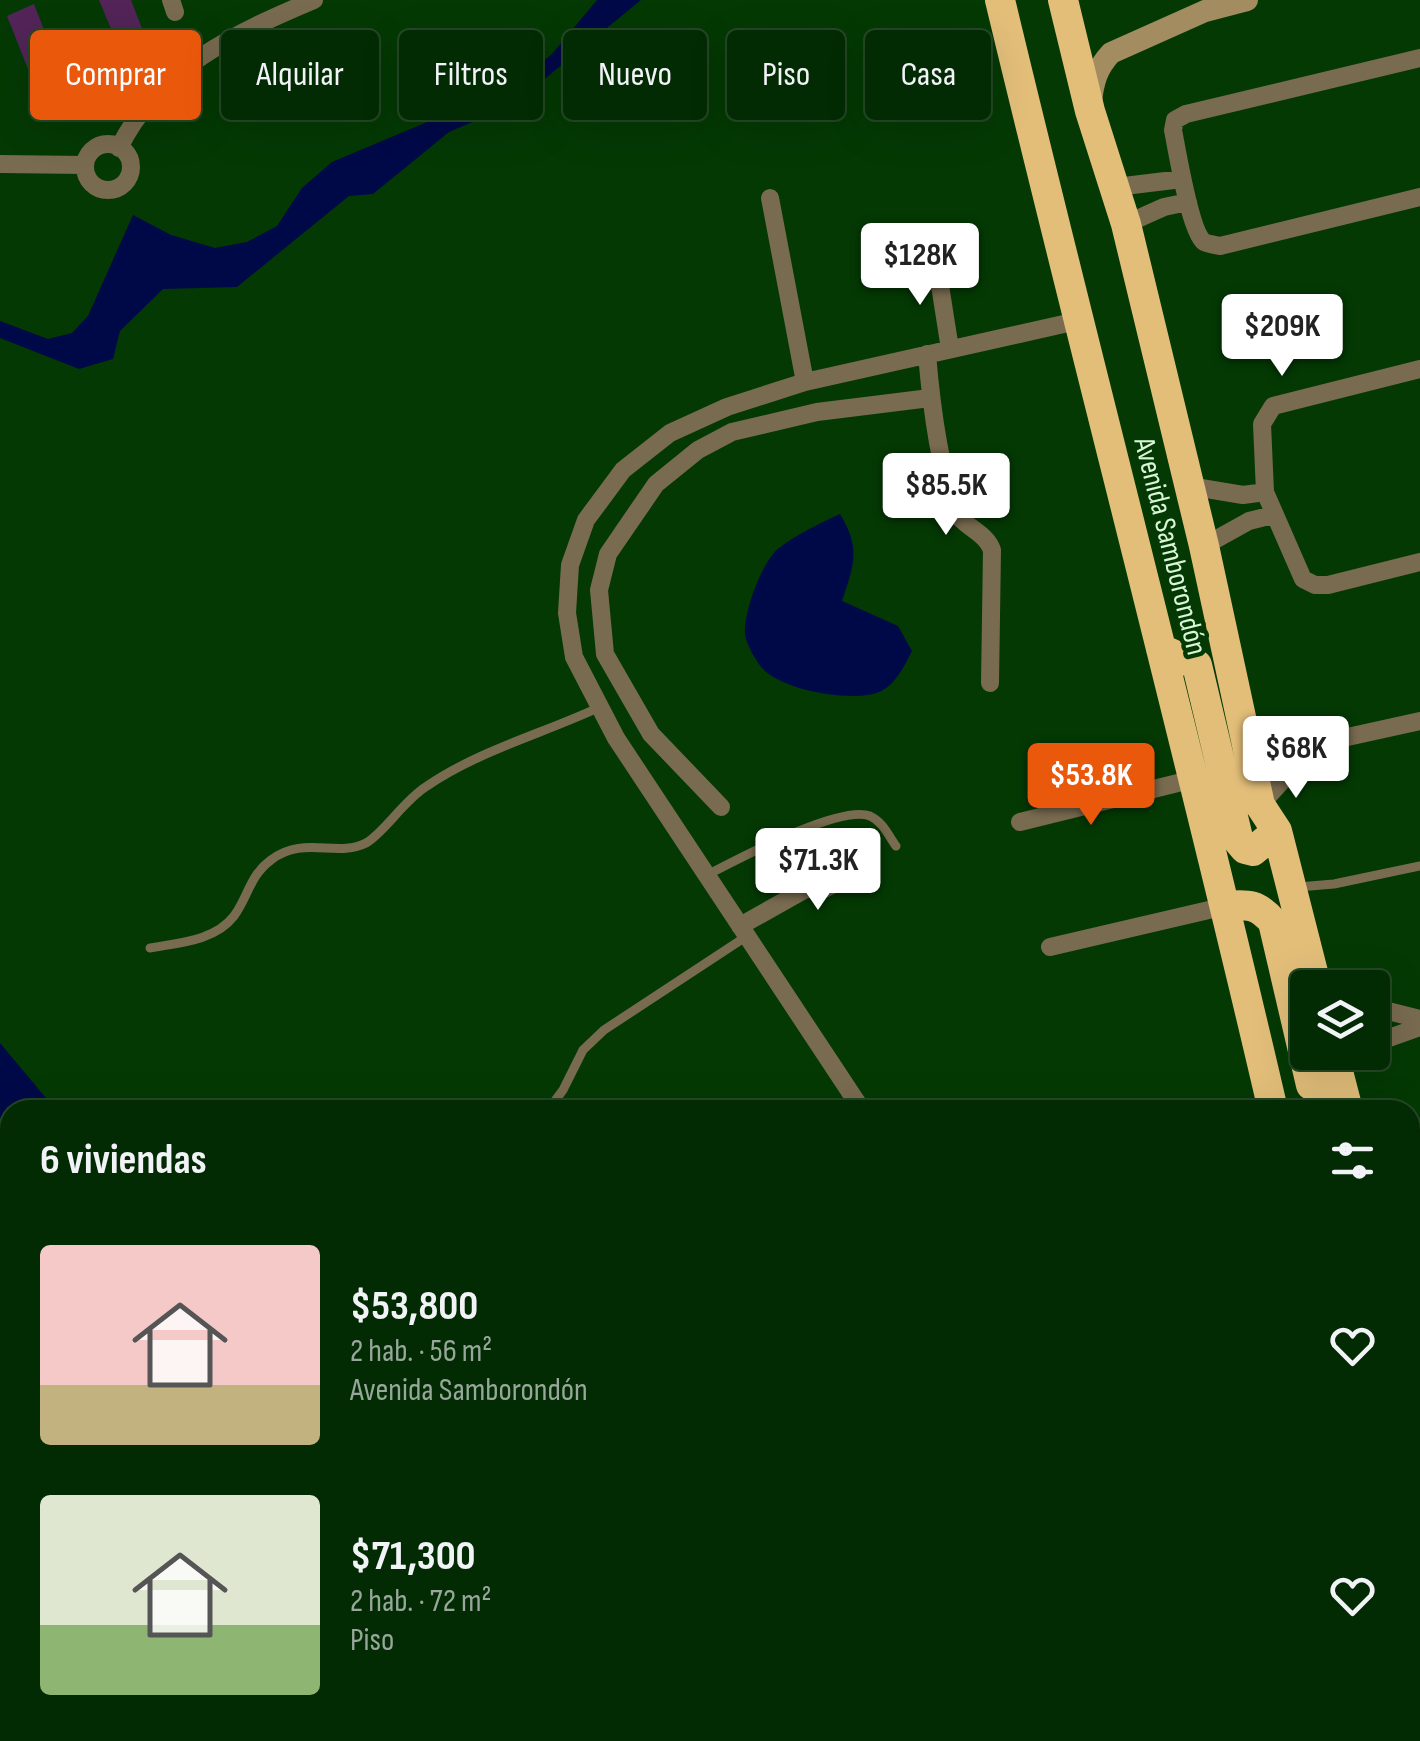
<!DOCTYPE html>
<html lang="es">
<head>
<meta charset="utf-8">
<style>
	:root { --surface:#032b03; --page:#0d330d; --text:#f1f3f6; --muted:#97a79a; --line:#244725; --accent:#ea580c }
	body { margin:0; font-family:"Sofia Sans Condensed",sans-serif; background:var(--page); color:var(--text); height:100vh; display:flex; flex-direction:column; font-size:38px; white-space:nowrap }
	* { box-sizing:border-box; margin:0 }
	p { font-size:32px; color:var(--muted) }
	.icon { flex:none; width:55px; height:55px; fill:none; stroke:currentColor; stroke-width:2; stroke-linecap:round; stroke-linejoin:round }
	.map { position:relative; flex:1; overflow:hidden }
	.details { position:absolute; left:0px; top:1100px; width:1420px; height:642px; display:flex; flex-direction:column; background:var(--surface); border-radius:30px 30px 0 0; box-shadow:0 10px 40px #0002,0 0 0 2px var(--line) }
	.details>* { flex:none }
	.hud { position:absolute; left:30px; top:30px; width:1360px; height:90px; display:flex; gap:20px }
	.tools { position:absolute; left:1290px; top:970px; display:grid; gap:20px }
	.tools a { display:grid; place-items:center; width:100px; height:100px; border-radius:10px; background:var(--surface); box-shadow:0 10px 40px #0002,0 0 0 2px var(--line); font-size:50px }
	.price { position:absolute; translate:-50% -85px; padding:0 22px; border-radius:10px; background:#fff; color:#222; font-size:32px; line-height:65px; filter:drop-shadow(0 2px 5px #0008) }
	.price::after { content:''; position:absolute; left:50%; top:60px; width:30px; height:22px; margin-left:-15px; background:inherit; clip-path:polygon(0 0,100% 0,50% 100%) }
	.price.current { background:var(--accent); color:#fff }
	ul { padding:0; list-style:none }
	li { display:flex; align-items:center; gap:30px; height:250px; padding:0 40px }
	li span { display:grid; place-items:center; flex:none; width:280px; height:200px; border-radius:10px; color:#555 }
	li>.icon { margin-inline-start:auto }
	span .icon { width:120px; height:120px; fill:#fffc; stroke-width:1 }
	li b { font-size:42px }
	h2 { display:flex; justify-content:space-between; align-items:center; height:120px; padding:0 40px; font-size:42px }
	.chip { padding:0 35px; border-radius:10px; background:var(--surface); box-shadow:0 10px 40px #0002,0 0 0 2px var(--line); font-size:35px; line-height:90px }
	.chip.current { background:var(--accent); color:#fff }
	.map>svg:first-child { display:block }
	.green { fill:#522458 }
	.water { fill:#000948 }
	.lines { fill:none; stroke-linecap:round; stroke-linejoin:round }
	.lane { stroke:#796b50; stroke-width:9 }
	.street { stroke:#796b50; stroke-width:18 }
	.secondary { stroke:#a48c61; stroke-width:22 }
	.highway { stroke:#e2be79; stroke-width:30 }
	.labels { text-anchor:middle; stroke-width:9; stroke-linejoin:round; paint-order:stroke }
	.street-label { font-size:30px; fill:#daf5d7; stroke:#043904 }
</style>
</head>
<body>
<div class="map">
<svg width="1420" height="1741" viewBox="0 0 1420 1741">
	<rect width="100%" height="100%" fill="#043904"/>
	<path class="green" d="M99,0H131L143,31L116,41Z
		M34,4L57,63L30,74L7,16Z"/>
	<path class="water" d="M597,0H641L514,104L449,132L373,194L349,196L237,287L163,289L120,331L113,359L79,369L0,338V321L48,339L72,333L88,316L133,215L171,235L215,248L247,242L277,226L302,188L332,162L513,86L552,54Z
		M840,514C861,548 854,565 842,601L898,626L912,651C905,665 895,686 879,692C852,703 781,690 762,668C756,661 745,642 745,633C744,612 762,561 779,548C797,534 819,524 840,514Z
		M0,1043L56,1110H10V1732H506L512,1741H0Z"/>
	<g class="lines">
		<path class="lane" d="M707,875C737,860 840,804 870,816C883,822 888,835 896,846
			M1298,887L1334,884L1420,866
			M150,948C178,943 215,941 234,916C248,897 250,875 271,860C303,835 337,858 366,843C385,832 403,801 427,786C480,750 542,734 600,707
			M548,1110L563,1090L583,1050L604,1030L747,936
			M1377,1741L1379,1732"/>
		<path class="street" d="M171,0L175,12
			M1420,58L1186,114L1175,120L1173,130C1177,150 1190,231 1204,242C1208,244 1216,245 1220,246L1420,197
			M85 167a23 23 0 1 1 46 0a23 23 0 1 1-46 0Z
			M119,148C158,68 236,33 314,0
			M0,164L85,165
			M1116,187L1182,179
			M770,198L805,382
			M1126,224L1164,207L1188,202
			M936,260L950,349
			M927,354C931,402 939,465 955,510C962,527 985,531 992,550L990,683
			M1420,369L1273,406L1262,424L1265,492L1303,579L1315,585H1328L1420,562
			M1189,486L1243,495L1265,492
			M1204,546L1249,521L1273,515
			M1240,723L1284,735L1343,738L1420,721
			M1260,805L1292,770L1343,739
			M721,807L651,734L605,654L599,590L608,554L656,484L698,450L732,432L817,412L930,398
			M1020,822L1194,779
			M740,926L806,889H824L858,872
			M1050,947L1226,906
			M1372,1007L1420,1019
			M1372,1044L1420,1027
			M862,1110L616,738L574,657L567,613L570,565L586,520L623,470L670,433L727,407L805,382L1077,321
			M1410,1130L1420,1131
			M1410,1161L1420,1158
			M1410,1212H1420
			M1410,1248L1420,1239
			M1273,1732L1279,1741
			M1212,1741L1225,1732"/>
		<path class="secondary" d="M1091,102C1093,82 1097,68 1111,53L1205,11L1247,0"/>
		<path class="highway" d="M1000,0C1089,371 1187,739 1273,1110
			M1063,0L1090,111L1126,224L1204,546L1260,805L1277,831L1317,988
			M1161,649L1197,665L1239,842L1245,849L1253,851L1277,831
			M1226,906C1248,904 1258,904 1273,922L1311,1085L1347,1106
			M1333,1052L1348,1110
			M1410,1359L1420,1399
			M1410,1700L1419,1741"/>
	</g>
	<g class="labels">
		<g class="street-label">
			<text transform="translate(1171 546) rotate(76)" y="10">Avenida Samborondón</text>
		</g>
	</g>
</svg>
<div class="tools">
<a><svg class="icon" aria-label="layers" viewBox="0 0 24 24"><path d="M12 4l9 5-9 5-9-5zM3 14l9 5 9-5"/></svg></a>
</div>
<b class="price" style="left:920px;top:308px">$128K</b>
<b class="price" style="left:1282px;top:379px">$209K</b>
<b class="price" style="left:946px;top:538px">$85.5K</b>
<b class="price" style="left:1296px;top:801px">$68K</b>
<b class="price current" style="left:1091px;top:828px">$53.8K</b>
<b class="price" style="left:818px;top:913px">$71.3K</b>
<div class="hud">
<a class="chip current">Comprar</a>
<a class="chip">Alquilar</a>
<a class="chip">Filtros</a>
<a class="chip">Nuevo</a>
<a class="chip">Piso</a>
<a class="chip">Casa</a>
</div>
<section class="details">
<h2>6 viviendas<svg class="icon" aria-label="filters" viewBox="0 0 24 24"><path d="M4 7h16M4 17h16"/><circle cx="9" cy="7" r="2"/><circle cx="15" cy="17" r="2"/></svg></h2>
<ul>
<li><span style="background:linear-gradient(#f6c9c9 70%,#c2b280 0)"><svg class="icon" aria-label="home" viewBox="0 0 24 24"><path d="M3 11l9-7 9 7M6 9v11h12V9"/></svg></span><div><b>$53,800</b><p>2 hab. · 56 m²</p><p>Avenida Samborondón</p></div><svg class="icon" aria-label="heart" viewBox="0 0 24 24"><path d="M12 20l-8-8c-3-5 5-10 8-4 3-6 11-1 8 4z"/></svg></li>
<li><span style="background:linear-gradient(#dfe7d0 65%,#8fb573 0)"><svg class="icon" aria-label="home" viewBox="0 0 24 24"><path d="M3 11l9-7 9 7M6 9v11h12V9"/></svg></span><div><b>$71,300</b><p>2 hab. · 72 m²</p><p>Piso</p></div><svg class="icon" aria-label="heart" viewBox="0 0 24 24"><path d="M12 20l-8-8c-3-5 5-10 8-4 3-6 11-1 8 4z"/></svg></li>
</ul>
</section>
</div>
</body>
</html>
